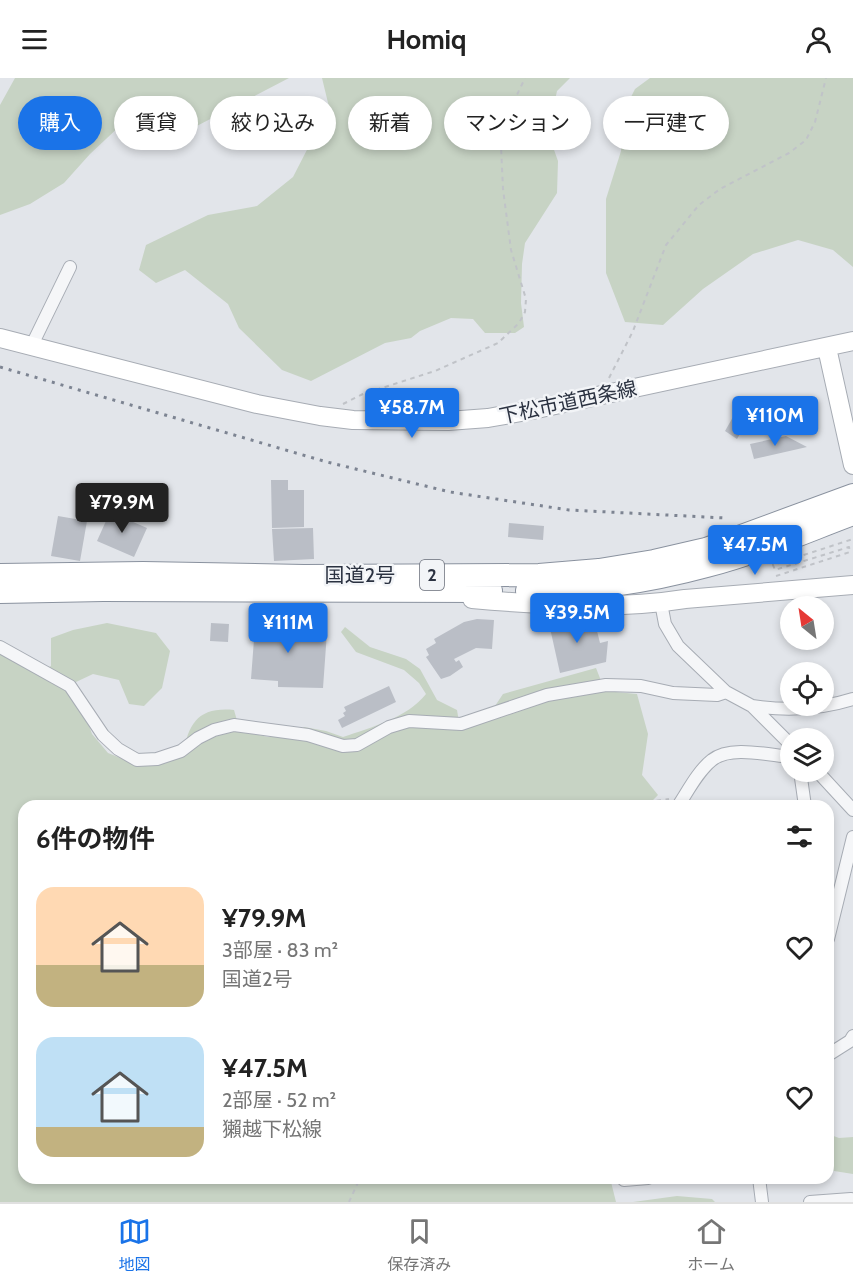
<!DOCTYPE html>
<html lang="ja">
<head>
<meta charset="utf-8">
<style>
	:root { --surface:#fff; --page:#f6f6f6; --text:#222; --muted:#767676; --line:#e0e0e0; --accent:#1a73e8 }
	body { margin:0; font-family:Cabin,"Noto Sans JP",sans-serif; background:var(--page); color:var(--text); height:100vh; display:flex; flex-direction:column; font-size:22px; white-space:nowrap }
	* { box-sizing:border-box; margin:0 }
	p { font-size:20px; color:var(--muted) }
	.icon { flex:none; width:33px; height:33px; fill:none; stroke:currentColor; stroke-width:2; stroke-linecap:round; stroke-linejoin:round }
	.map { position:relative; flex:1; overflow:hidden }
	.panel { position:absolute; left:18px; top:722px; width:816px; height:384px; display:flex; flex-direction:column; background:var(--surface); border-radius:18px; box-shadow:0 3px 9px #0003 }
	.panel>* { flex:none }
	.banner { position:absolute; left:18px; top:18px; width:818px; height:54px; display:flex; gap:12px }
	.needle { width:39px; rotate:330deg }
	.controls { position:absolute; left:780px; top:518px; display:grid; gap:12px }
	.controls a { display:grid; place-items:center; width:54px; height:54px; border-radius:50%; background:var(--surface); box-shadow:0 3px 9px #0003; font-size:30px }
	.price { position:absolute; translate:-50% -51px; padding:0 14px; border-radius:6px; background:var(--accent); color:#fff; font-size:20px; line-height:39px; filter:drop-shadow(0 2px 3px #0008) }
	.price::after { content:''; position:absolute; left:50%; top:36px; width:18px; height:14px; margin-left:-9px; background:inherit; clip-path:polygon(0 0,100% 0,50% 100%) }
	.price.current { background:#222; color:#fff }
	ul { padding:0; list-style:none }
	li { display:flex; align-items:center; gap:18px; height:150px; padding:0 18px }
	li span { display:grid; place-items:center; flex:none; width:168px; height:120px; border-radius:18px; color:#555 }
	li>.icon { margin-inline-start:auto }
	span .icon { width:72px; height:72px; fill:#fffc; stroke-width:1 }
	li b { font-size:26px }
	h2 { display:flex; justify-content:space-between; align-items:center; height:72px; padding:0 18px; font-size:26px }
	.pill { padding:0 21px; border-radius:27px; background:var(--surface); box-shadow:0 3px 9px #0003; font-size:21px; line-height:54px }
	.pill.current { background:var(--accent); color:#fff }
	header { display:flex; justify-content:space-between; align-items:center; height:78px; padding:0 18px; background:var(--surface); font-size:27px; font-weight:700 }
	.tabs { display:flex; justify-content:space-around; align-items:center; height:84px; border-top:2px solid var(--line); background:var(--surface); font-size:16px; color:var(--muted) }
	.tabs a { display:grid; justify-items:center; gap:3px }
	.tabs .current { color:var(--accent) }
	.map>svg:first-child { display:block }
	.green { fill:#c7d3c4 }
	.building { fill:#babec6 }
	.lines { fill:none; stroke-linecap:round; stroke-linejoin:round }
	.street-casing { stroke:#a7acb4; stroke-width:14 }
	.secondary-casing { stroke:#a7acb4; stroke-width:20 }
	.highway-casing { stroke:#8a929f; stroke-width:24 }
	.path { stroke:#c0c3c8; stroke-width:2; stroke-dasharray:4.5 4.5; stroke-linecap:butt }
	.street { stroke:#f5f6f8; stroke-width:12 }
	.secondary { stroke:#fff; stroke-width:18 }
	.highway { stroke:#fff; stroke-width:22 }
	.rail { stroke:#7d8492; stroke-width:3; stroke-dasharray:3 6; stroke-linecap:butt }
	.labels { text-anchor:middle; stroke-width:5; stroke-linejoin:round; paint-order:stroke }
	.shield { fill:#f2f4f7; stroke:#676c78; stroke-width:1.5 }
	.shield-label { font-size:18px; font-weight:bold; fill:#2b3241 }
	.street-label { font-size:20px; fill:#2b3241; stroke:#f2f4f7 }
</style>
</head>
<body>
<header><svg class="icon" aria-label="menu" viewBox="0 0 24 24"><path d="M4 6h16M4 12h16M4 18h16"/></svg>Homiq<svg class="icon" aria-label="person" viewBox="0 0 24 24"><circle cx="12" cy="8" r="4"/><path d="M4 21q1-7 8-7t8 7"/></svg></header>
<div class="map">
<svg width="853" height="1124" viewBox="0 0 853 1124">
	<rect width="100%" height="100%" fill="#e2e5ea"/>
	<path class="green" d="M15,0H289L166,64L142,47L122,46L90,76L64,105L30,126L0,137V27Z
		M322,0H570L557,13L548,55L558,83L557,115L525,165L522,186L521,225L524,249L515,255H485L473,241L451,240L420,253L411,260L385,265L311,303L282,292L239,250L228,226L185,192L156,205L139,192L146,167L208,137L257,128L293,99L329,29Z
		M650,0H853V189L833,172L798,162L753,176L703,211L663,247L625,244L606,195V121L621,73V39L635,11Z
		M107,545L156,555L170,573L162,610L144,628L129,626L119,602L93,596L76,604L71,618L85,636L92,656L108,675L138,687L164,686L183,676C189,644 199,629 234,632L240,653L268,659H292L304,649L326,653L343,659C372,649 407,640 426,616L419,605L404,592L356,574L341,554L345,549L370,569L406,581L420,591L437,622L457,632L460,650L487,640L503,616L596,590L605,613L637,616L648,656L642,697L658,717L648,727L24,728V1100H610L616,1124H0V574L38,594L51,588V560L73,552Z
		M828,1056L839,1060L853,1059V1096L828,1092Z
		M677,1118L712,1121L715,1124H633Z"/>
	<path class="building" d="M746,319L777,336L768,351L737,334Z
		M733,339L745,347L737,361L725,353Z
		M786,358L807,369L754,381L750,366Z
		M271,402H288V412H304V449L272,450Z
		M110,434L147,450L134,479L97,463Z
		M58,438L87,443L80,483L51,478Z
		M509,445L544,448L543,462L508,459Z
		M313,450L314,481L274,483L272,451Z
		M256,535L286,537L285,551L327,554L323,610L278,609V603L251,601Z
		M566,536L569,545L589,540L591,546L595,545L600,565L608,563L606,584L560,595L548,541Z
		M477,541L494,542L492,571L476,570L454,581L456,584L459,582L463,589L450,598L441,601L426,579L429,577L426,571L436,565L434,561L464,544Z
		M211,545L229,546L228,564L210,563Z
		M389,608L396,624L342,650L338,642L345,638L343,635L346,633L344,629Z"/>
	<g class="lines">
		<defs>
			<path id="street" d="M31,269L70,189
				M661,525L665,546L678,568L726,614L752,628L790,666
				M0,569L70,608L103,657L118,671L137,682L157,681L181,673L198,660L214,652L234,647L308,657L343,668L357,667L389,649L409,643L461,646L547,617L606,607L641,608L673,615L717,617L726,614
				M752,628C787,633 819,632 853,621
				M800,693L805,728
				M817,693L853,732
				M678,728C688,713 698,693 712,682C730,667 768,677 790,679
				M828,861L853,759
				M828,977L850,963L853,958
				M622,1100L624,1102L648,1100
				M759,1100L762,1124
				M810,1124L851,1121L852,1124"/>
			<path id="secondary" d="M0,260L257,326L320,338L353,342L448,343L488,340L532,332L853,263
				M827,270L853,387
				M472,521C541,527 616,532 685,521L853,507"/>
			<path id="highway" d="M0,497L143,495L304,498L539,497L599,492L654,483L706,471L853,417
				M527,513C588,513 648,504 707,488C757,475 805,454 853,436
				M0,514L103,512L491,513"/>
		</defs>
		<use href="#street" class="street-casing"/>
		<use href="#secondary" class="secondary-casing"/>
		<use href="#highway" class="highway-casing"/>
		<path class="path" d="M609,300L633,253L666,167L699,127L720,111L789,75L806,62L815,44L826,0
			M343,326L363,316L435,293L498,265L519,245L525,234L526,221L511,172L503,111L501,68L504,44L525,0
			M776,498L850,474L849,469L775,492L773,487L853,461
			M621,728L669,721
			M349,1124L360,1100"/>
		<use href="#street" class="street"/>
		<use href="#secondary" class="secondary"/>
		<use href="#highway" class="highway"/>
		<path class="rail" d="M0,289L327,384L450,414L569,432L725,440"/>
	</g>
	<g class="labels">
		<rect class="shield" x="420" y="482" width="24" height="30" rx="4.5"/>
		<g class="shield-label">
			<text x="432" y="503">2</text>
		</g>
		<g class="street-label">
			<text transform="translate(568 324) rotate(-12)" y="7">下松市道西条線</text>
			<text x="360" y="504">国道2号</text>
		</g>
	</g>
</svg>
<div class="controls">
<a><svg class="needle" viewBox="-14 -14 28 28"><path d="M0-13l5 13h-10z" fill="#e53935"/><path d="M0 13l5-13h-10z" fill="#767676"/></svg></a>
<a><svg class="icon" aria-label="locate" viewBox="0 0 24 24"><circle cx="12" cy="12" r="6"/><path d="M12 2v4M12 18v4M2 12h4M18 12h4"/></svg></a>
<a><svg class="icon" aria-label="layers" viewBox="0 0 24 24"><path d="M12 4l9 5-9 5-9-5zM3 14l9 5 9-5"/></svg></a>
</div>
<b class="price" style="left:412px;top:361px">¥58.7M</b>
<b class="price" style="left:775px;top:369px">¥110M</b>
<b class="price current" style="left:122px;top:456px">¥79.9M</b>
<b class="price" style="left:755px;top:498px">¥47.5M</b>
<b class="price" style="left:577px;top:566px">¥39.5M</b>
<b class="price" style="left:288px;top:576px">¥111M</b>
<div class="banner">
<a class="pill current">購入</a>
<a class="pill">賃貸</a>
<a class="pill">絞り込み</a>
<a class="pill">新着</a>
<a class="pill">マンション</a>
<a class="pill">一戸建て</a>
</div>
<section class="panel">
<h2>6件の物件<svg class="icon" aria-label="filters" viewBox="0 0 24 24"><path d="M4 7h16M4 17h16"/><circle cx="9" cy="7" r="2"/><circle cx="15" cy="17" r="2"/></svg></h2>
<ul>
<li><span style="background:linear-gradient(#ffd9b3 65%,#c2b280 0)"><svg class="icon" aria-label="home" viewBox="0 0 24 24"><path d="M3 11l9-7 9 7M6 9v11h12V9"/></svg></span><div><b>¥79.9M</b><p>3部屋 · 83 m²</p><p>国道2号</p></div><svg class="icon" aria-label="heart" viewBox="0 0 24 24"><path d="M12 20l-8-8c-3-5 5-10 8-4 3-6 11-1 8 4z"/></svg></li>
<li><span style="background:linear-gradient(#bfe0f5 75%,#c2b280 0)"><svg class="icon" aria-label="home" viewBox="0 0 24 24"><path d="M3 11l9-7 9 7M6 9v11h12V9"/></svg></span><div><b>¥47.5M</b><p>2部屋 · 52 m²</p><p>獺越下松線</p></div><svg class="icon" aria-label="heart" viewBox="0 0 24 24"><path d="M12 20l-8-8c-3-5 5-10 8-4 3-6 11-1 8 4z"/></svg></li>
</ul>
</section>
</div>
<nav class="tabs">
<a class="current"><svg class="icon" aria-label="map" viewBox="0 0 24 24"><path d="M3 6l6-2 6 2 6-2v14l-6 2-6-2-6 2zM9 4v14M15 6v14"/></svg>地図</a>
<a><svg class="icon" aria-label="saved" viewBox="0 0 24 24"><path d="M7 4h10v16l-5-4-5 4z"/></svg>保存済み</a>
<a><svg class="icon" aria-label="home" viewBox="0 0 24 24"><path d="M3 11l9-7 9 7M6 9v11h12V9"/></svg>ホーム</a>
</nav>
</body>
</html>
